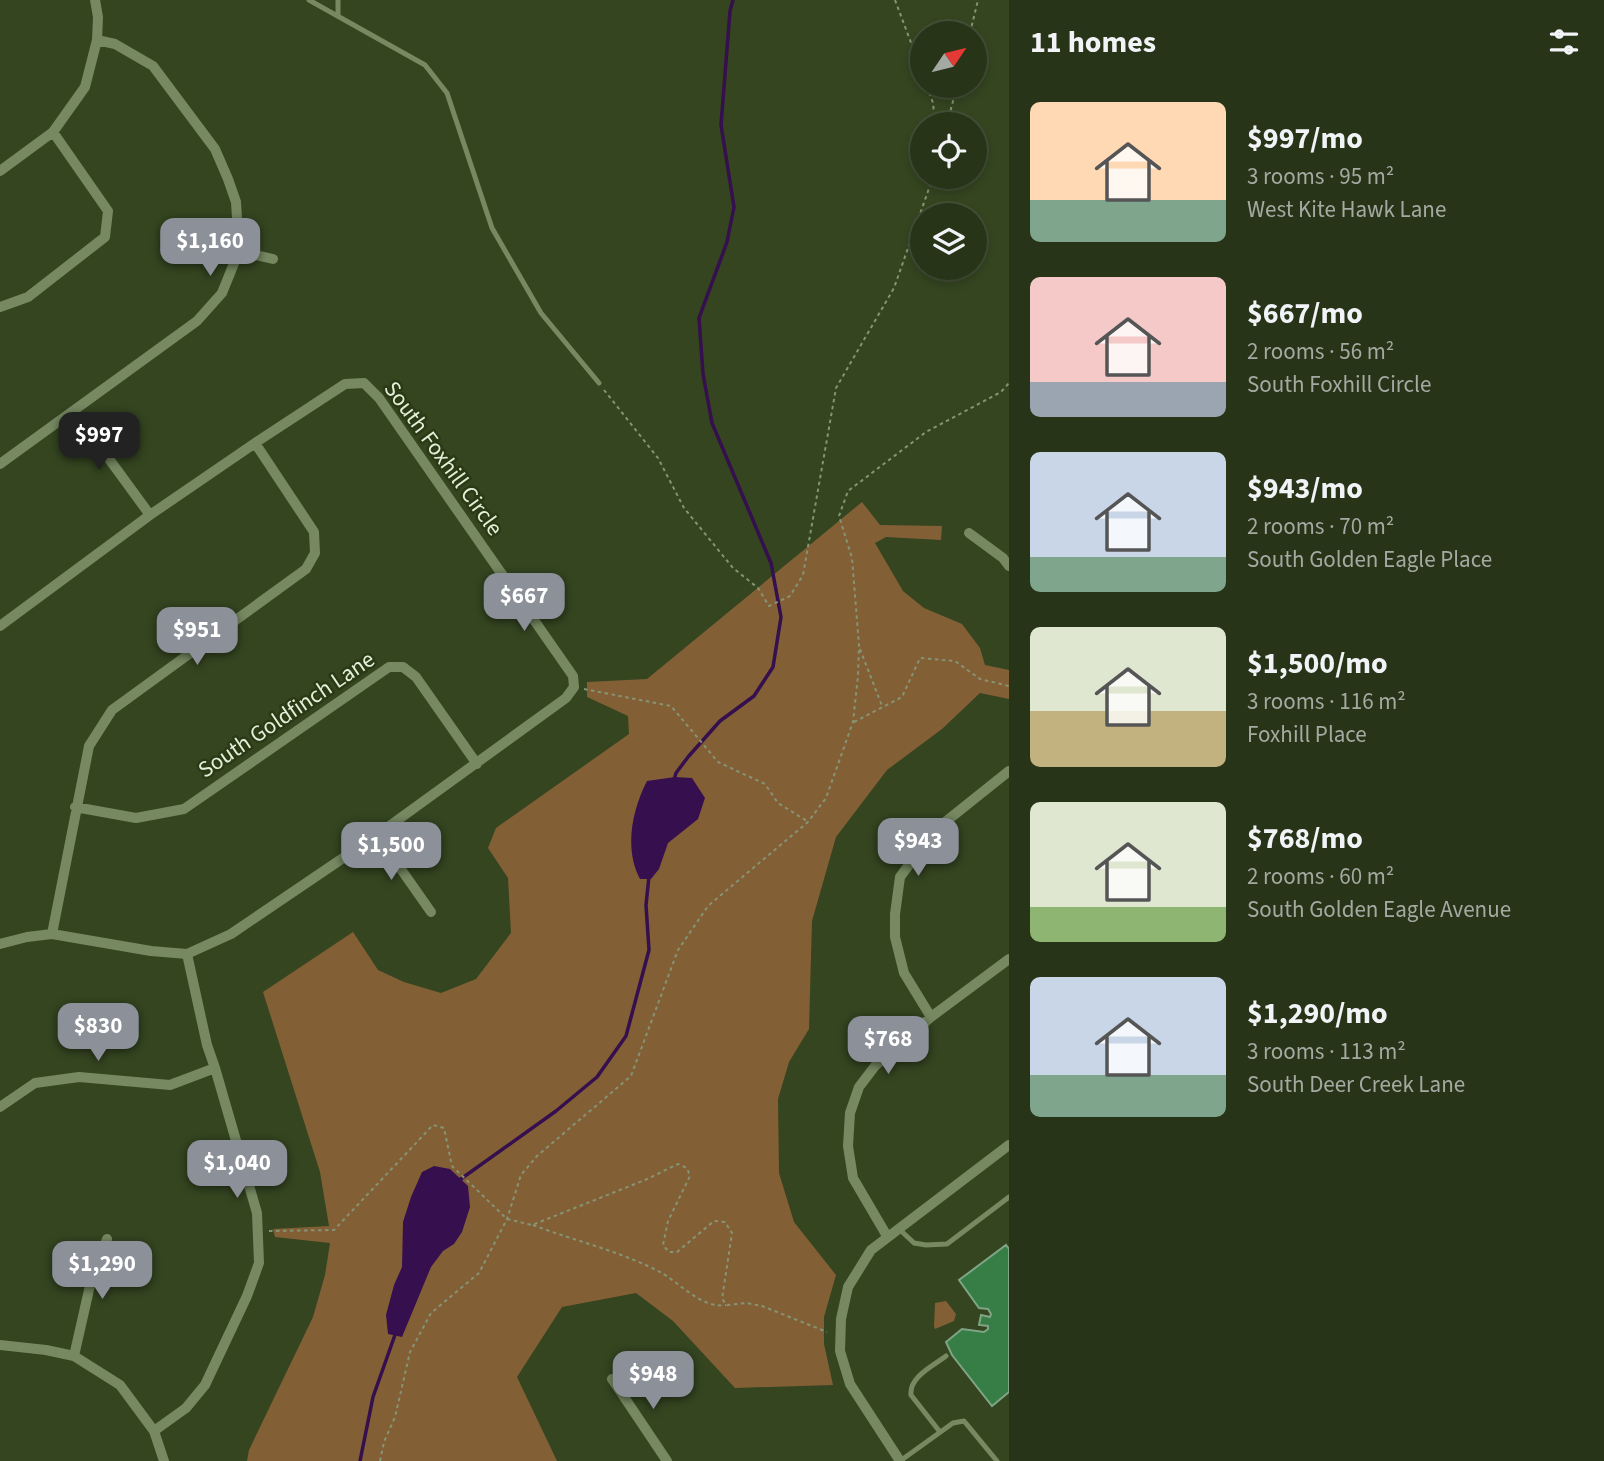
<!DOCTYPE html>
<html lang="en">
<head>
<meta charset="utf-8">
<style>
	:root { --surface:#273418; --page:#333f25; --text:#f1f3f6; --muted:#a4aaa2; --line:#434f37; --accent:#8c9099 }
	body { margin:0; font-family:"Source Sans 3",sans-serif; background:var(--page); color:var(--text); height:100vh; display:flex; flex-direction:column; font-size:26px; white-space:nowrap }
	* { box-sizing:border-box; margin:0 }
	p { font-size:23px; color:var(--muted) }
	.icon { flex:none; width:38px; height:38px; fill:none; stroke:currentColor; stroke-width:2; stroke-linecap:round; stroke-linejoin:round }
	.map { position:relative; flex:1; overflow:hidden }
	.details { display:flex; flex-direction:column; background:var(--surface); width:595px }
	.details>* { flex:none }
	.needle { width:46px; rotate:55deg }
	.buttons { position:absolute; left:910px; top:21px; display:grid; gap:14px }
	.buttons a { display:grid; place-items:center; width:77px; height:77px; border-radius:50%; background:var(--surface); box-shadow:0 4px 10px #0003,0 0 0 2px var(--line); font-size:35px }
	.price { position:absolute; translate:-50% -60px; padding:0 16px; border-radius:14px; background:var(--accent); color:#fff; font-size:23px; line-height:46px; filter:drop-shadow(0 2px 4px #0008) }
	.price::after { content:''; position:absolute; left:50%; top:42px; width:21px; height:16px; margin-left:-10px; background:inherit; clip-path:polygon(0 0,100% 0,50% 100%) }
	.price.active { background:#222; color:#fff }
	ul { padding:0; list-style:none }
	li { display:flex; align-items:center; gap:21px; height:175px; padding:0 21px }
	li span { display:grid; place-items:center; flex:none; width:196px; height:140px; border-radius:10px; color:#555 }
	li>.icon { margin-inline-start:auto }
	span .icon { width:84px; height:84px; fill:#fffc; stroke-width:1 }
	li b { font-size:30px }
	h2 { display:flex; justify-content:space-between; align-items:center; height:84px; padding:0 21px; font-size:30px }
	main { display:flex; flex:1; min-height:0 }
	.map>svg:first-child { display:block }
	.green { fill:#835f36 }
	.water { fill:#350f4e }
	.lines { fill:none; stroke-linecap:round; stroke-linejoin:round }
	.stream { stroke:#350f4e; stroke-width:3.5 }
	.building { fill:#367d46; stroke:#7fa585; stroke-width:2 }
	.path { stroke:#859475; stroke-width:2; stroke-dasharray:3.5 3.5; stroke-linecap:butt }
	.lane { stroke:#768961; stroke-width:5 }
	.street { stroke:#768961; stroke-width:10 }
	.labels { text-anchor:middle; stroke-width:5; stroke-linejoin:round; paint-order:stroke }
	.street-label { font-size:23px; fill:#e4efd9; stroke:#2a3a15 }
</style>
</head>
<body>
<main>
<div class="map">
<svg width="1009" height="1461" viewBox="0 0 1009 1461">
	<rect width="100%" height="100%" fill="#344520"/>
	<path class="green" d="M862,502L880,525L942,526L941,540L886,537L875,543L903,591L924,608L962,624L980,648L985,665L1009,670V699L980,693L942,729L887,770L836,837L812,921L809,1029L789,1062L778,1099L779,1173L794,1222L836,1275L824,1317V1344L833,1385L735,1388L673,1321L636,1293L562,1307L517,1377L557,1461H247L249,1450L313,1317L325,1275L330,1243L275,1237L273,1229L329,1226L320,1172L263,992L353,932L378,970L404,982L441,993L476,979L511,933L508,878L488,848L496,828L629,734L628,716L587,697V682L647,679Z
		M946,1301L956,1314L954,1321L935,1329L934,1326L935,1303Z"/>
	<path class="water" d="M675,777L692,778L705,798L698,819L668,843L659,869L651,879H640C624,849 632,810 647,781Z
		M434,1166L450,1169L468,1186L470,1207L462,1232L454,1244L443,1251L431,1267L402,1337L388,1334L386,1315L394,1285L402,1267L403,1222L411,1197L422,1172Z"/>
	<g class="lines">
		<path class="stream" d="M674,780L676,773L688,757L720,721L754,696L773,667L781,617L771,563L712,423L703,374L699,318L727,242L734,207L721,125L730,11L733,0
			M458,1181L556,1111L597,1077L626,1036L649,950L646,905L649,876
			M360,1461L373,1397L396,1332"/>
	</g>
	<path class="building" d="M1006,1245L1009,1249V1392L992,1406L952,1355L946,1342L962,1329L984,1332L988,1329V1326L979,1325L981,1315L990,1317L991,1314L988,1309L979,1308L959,1280Z"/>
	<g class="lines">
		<path class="path" d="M895,0L922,72
			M970,33L978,0
			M927,86L933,103L935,124
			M947,124L957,86
			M604,390L658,458L684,508L733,568L758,588L769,606L790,596L803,575L836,388L894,288L933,177
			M860,649L882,706
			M584,689L671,706L718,762L765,784L778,803L807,821
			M854,722L902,697L920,658L955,661L980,679L1009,686
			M533,1225C575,1241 620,1251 660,1272C680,1283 702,1309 726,1305
			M269,1231L334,1230L433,1125L444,1128L452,1166L507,1219L532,1225L645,1180L678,1164L687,1168L690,1176L668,1221L663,1245L669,1252H677L714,1221L725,1222L732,1233L722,1299L727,1305L746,1303L762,1306L827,1332
			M380,1461L384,1442L395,1417L410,1352L431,1313L479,1273L507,1219L521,1175L537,1156L631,1076L678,950L708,906L808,822L826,798L853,722L858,676L859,645L852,558L839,516L848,491L926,432L1001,392L1009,383"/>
		<path class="lane" d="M309,0L425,65L447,93L492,228L541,313L599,383
			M338,16V0
			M898,1228L914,1243L926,1245L947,1244L1009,1197
			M940,1432L911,1395C909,1377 933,1366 946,1356
			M900,1461L953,1423L964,1421L997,1461"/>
		<path class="street" d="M0,171L53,132L85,87L97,40L98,17L95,0
			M239,251L273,259
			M0,307L28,297L105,237L108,211L53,132
			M74,411L150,515
			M0,464L197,321L222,293L239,251L236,202L228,179L215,149L153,66L115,44L97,40
			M969,533L1003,558L1009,566
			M0,626L150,515L255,443L345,384L364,383L379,398L573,676L574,687L566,698L377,835L231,934L187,954L151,951L52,934L27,937L0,944
			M75,807L136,818L184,809L389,667H403L416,677L477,764
			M377,835L431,912
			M52,934L89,746L112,710L306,569L315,553L314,532L255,443
			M931,1017L904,973L895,937V914L900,877L934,831L1009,771
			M0,1107L35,1083L79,1077L170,1085L215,1068
			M887,1236L853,1178L848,1146L850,1113L859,1087L875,1066L931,1017L1009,959
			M0,1345L46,1350L74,1356L120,1385L154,1431L164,1461
			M74,1356L91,1281L107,1239
			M612,1379L667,1461
			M154,1431L186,1408L205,1385L247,1296L259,1263L257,1213L215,1068L207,1045L187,954
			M900,1461L850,1384L840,1351L841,1319L848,1287L871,1250L1009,1145"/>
	</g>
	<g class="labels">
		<g class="street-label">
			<text transform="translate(444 458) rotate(54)" y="8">South Foxhill Circle</text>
			<text transform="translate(286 714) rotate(-34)" y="8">South Goldfinch Lane</text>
		</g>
	</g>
</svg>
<div class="buttons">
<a><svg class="needle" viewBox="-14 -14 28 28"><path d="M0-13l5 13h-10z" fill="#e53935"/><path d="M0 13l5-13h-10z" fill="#a4aaa2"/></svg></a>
<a><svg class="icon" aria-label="locate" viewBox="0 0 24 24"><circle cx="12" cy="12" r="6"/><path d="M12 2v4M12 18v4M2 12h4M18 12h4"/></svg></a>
<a><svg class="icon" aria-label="layers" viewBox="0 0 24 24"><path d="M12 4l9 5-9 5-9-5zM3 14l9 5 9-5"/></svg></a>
</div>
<b class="price" style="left:210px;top:278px">$1,160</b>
<b class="price active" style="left:99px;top:472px">$997</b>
<b class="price" style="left:524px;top:633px">$667</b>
<b class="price" style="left:197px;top:667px">$951</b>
<b class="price" style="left:918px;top:878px">$943</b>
<b class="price" style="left:391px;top:882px">$1,500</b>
<b class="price" style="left:98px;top:1063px">$830</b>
<b class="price" style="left:888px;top:1076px">$768</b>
<b class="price" style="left:237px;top:1200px">$1,040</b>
<b class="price" style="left:102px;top:1301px">$1,290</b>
<b class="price" style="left:653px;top:1411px">$948</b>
</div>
<section class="details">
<h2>11 homes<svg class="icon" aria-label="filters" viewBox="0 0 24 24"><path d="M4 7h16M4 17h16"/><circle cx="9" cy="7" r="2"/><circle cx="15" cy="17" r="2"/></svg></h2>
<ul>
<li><span style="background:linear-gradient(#ffd9b3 70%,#7fa58c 0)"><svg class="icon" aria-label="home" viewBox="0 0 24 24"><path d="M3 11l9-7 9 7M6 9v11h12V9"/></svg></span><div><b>$997/mo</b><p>3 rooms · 95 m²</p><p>West Kite Hawk Lane</p></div></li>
<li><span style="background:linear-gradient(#f6c9c9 75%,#9aa5b1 0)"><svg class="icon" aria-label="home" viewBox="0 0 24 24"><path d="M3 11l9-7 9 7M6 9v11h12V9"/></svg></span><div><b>$667/mo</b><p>2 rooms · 56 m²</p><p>South Foxhill Circle</p></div></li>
<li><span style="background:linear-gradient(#c9d6e8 75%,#7fa58c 0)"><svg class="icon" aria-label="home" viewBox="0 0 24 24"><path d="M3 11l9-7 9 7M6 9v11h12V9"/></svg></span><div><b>$943/mo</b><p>2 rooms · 70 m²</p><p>South Golden Eagle Place</p></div></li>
<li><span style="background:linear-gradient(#dfe7d0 60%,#c2b280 0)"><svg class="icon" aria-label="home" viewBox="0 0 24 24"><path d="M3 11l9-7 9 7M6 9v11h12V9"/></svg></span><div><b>$1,500/mo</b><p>3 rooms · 116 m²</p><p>Foxhill Place</p></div></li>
<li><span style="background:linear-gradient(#dfe7d0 75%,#8fb573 0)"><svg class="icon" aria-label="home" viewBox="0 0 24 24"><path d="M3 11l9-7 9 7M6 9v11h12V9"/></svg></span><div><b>$768/mo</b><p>2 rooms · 60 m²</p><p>South Golden Eagle Avenue</p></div></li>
<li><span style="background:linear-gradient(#c9d6e8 70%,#7fa58c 0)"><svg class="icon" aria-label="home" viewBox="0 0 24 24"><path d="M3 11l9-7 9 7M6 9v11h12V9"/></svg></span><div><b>$1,290/mo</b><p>3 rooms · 113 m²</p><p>South Deer Creek Lane</p></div></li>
</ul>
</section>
</main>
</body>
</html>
